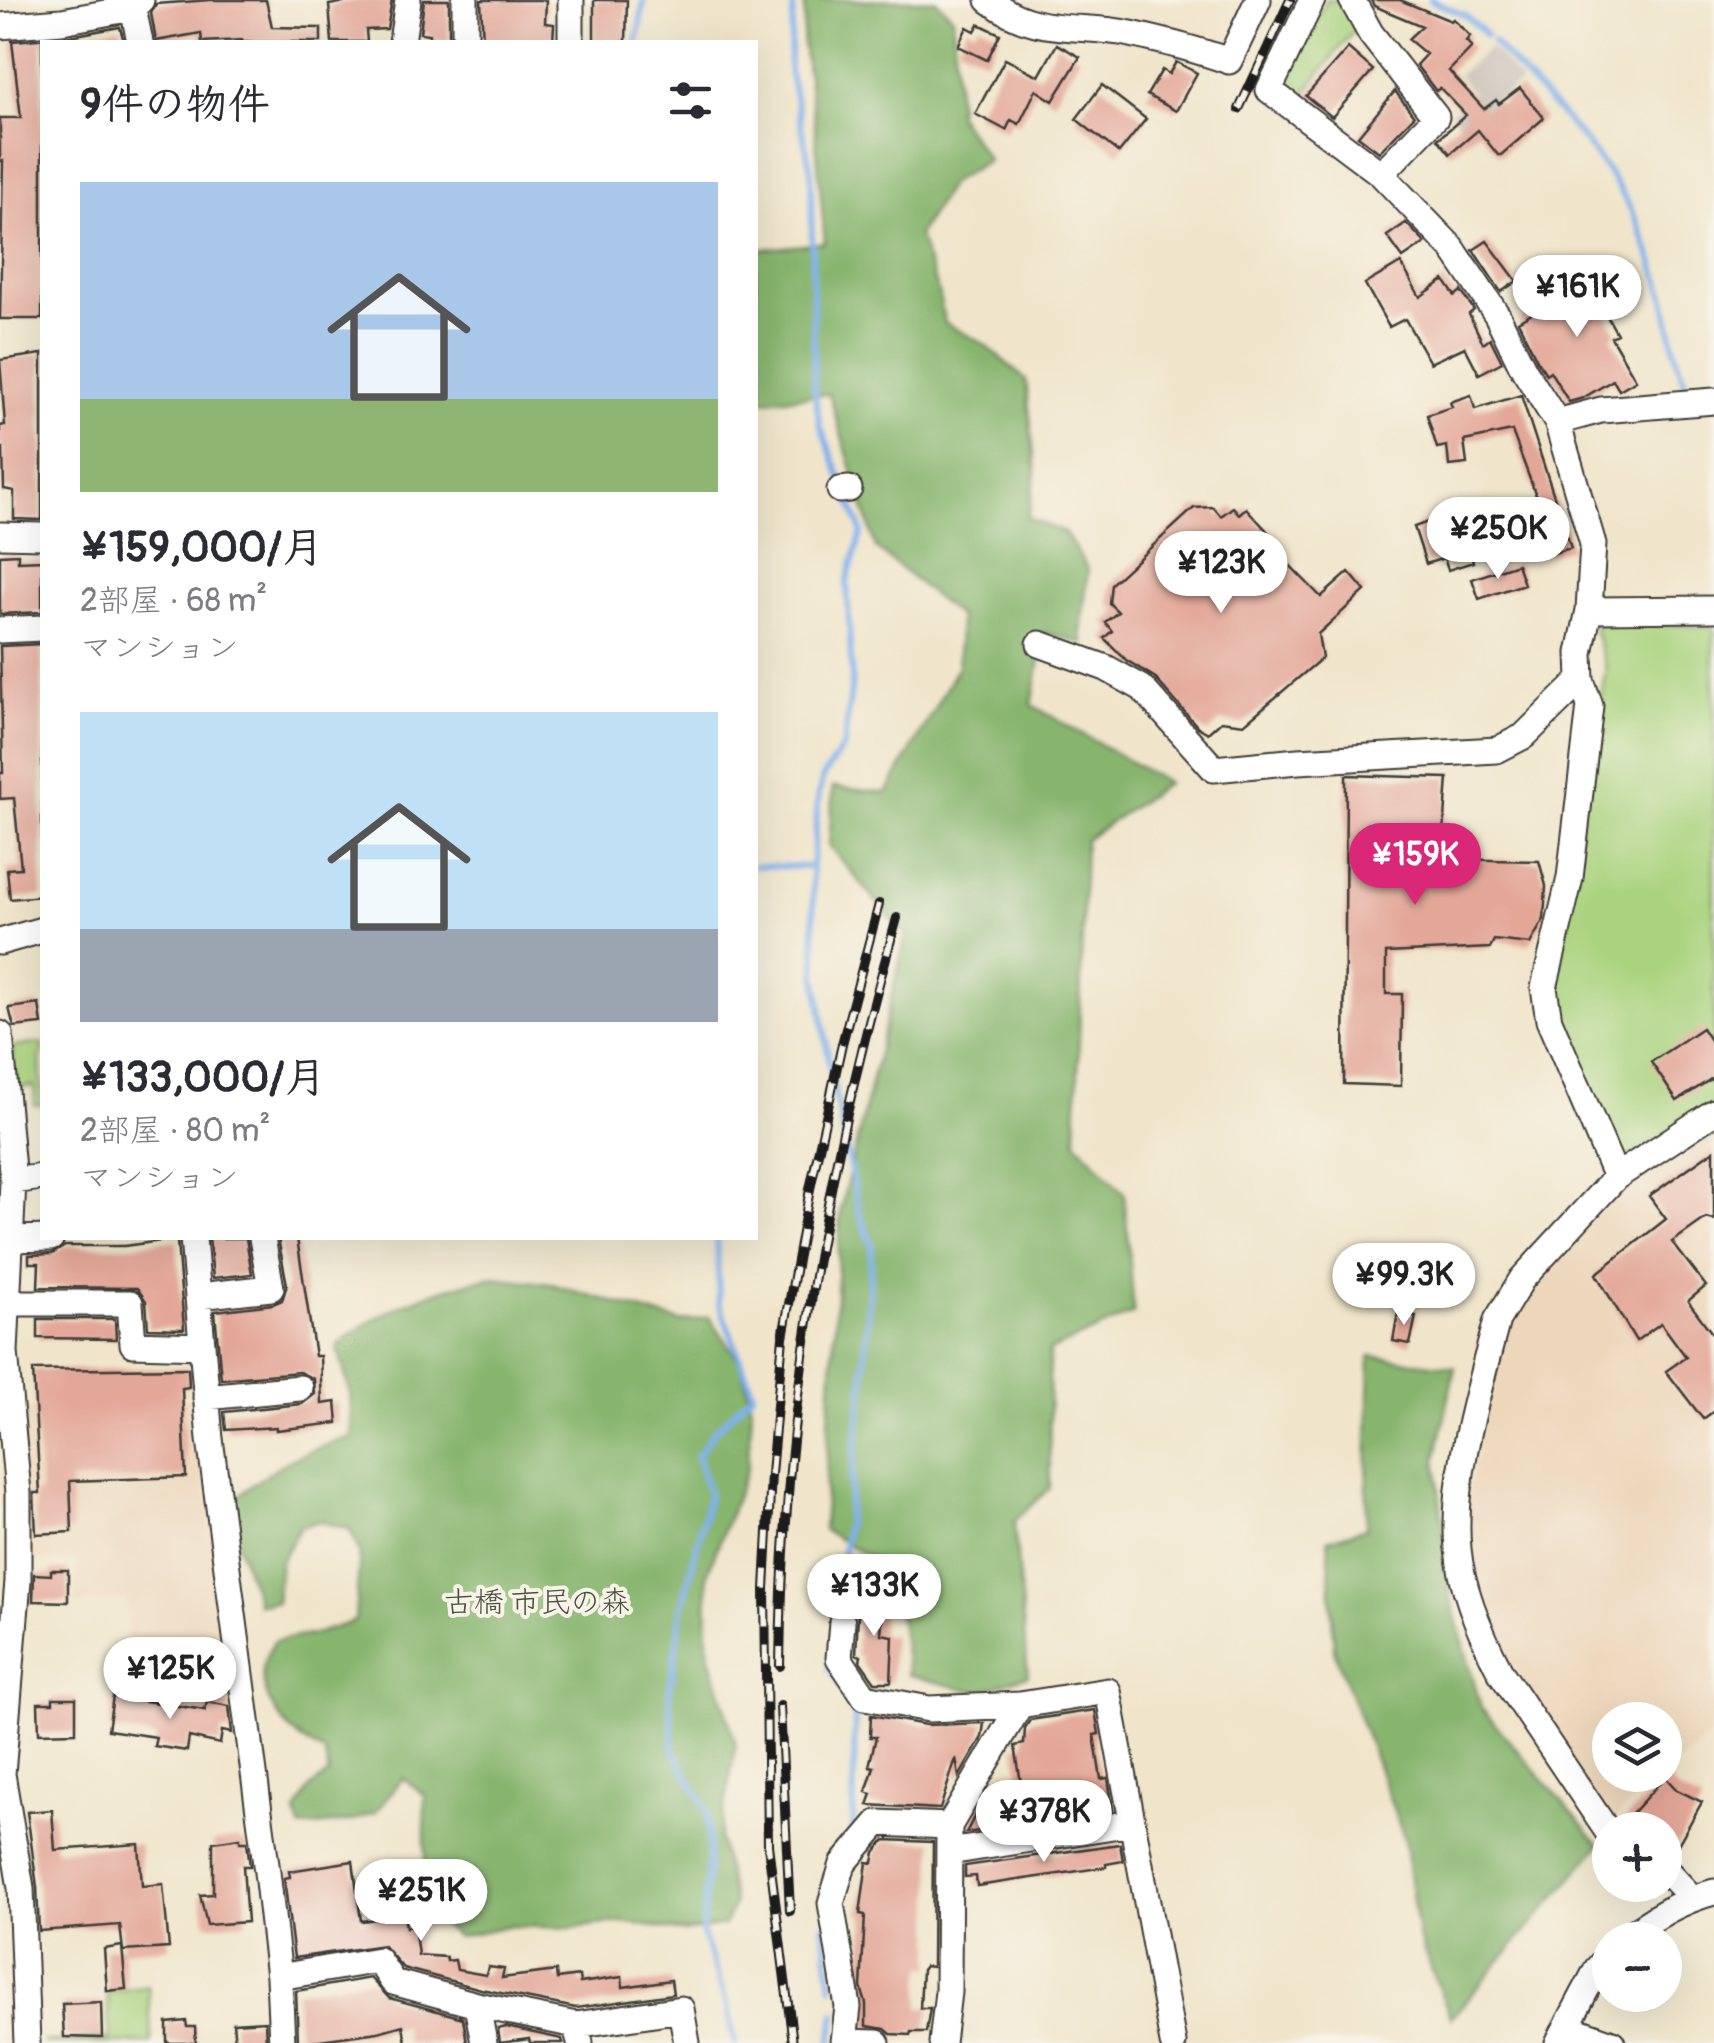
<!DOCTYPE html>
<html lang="ja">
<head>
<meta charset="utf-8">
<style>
	:root { --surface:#fff; --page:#f7f7f7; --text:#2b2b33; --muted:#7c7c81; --accent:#db2777 }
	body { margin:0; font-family:Pangolin,"Klee One",sans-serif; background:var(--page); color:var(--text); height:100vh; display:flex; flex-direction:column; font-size:38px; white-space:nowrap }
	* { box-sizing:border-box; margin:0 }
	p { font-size:32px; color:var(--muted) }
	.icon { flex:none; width:55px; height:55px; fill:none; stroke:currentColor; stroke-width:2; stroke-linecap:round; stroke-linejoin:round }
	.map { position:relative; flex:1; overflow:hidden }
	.side { position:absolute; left:40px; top:40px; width:718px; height:1200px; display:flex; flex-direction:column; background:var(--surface); border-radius:0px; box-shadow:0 10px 40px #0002 }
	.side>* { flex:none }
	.controls { position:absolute; left:1592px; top:1702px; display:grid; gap:20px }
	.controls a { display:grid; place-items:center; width:90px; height:90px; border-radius:50%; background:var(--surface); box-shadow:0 10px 40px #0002; font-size:50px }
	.price { position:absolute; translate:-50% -85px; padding:0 22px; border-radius:35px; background:#fff; color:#222; font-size:32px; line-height:65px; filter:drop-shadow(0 2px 5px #0008) }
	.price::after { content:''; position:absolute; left:50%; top:60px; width:30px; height:22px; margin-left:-15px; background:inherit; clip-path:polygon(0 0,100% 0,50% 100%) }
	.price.active { background:var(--accent); color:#fff }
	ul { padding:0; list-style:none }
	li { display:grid; align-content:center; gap:20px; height:530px; padding:0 40px }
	li span { display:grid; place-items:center; height:310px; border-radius:0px; color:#555 }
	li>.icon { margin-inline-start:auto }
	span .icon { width:180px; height:180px; fill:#fffc; stroke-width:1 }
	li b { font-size:42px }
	h2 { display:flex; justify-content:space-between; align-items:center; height:120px; padding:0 40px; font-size:42px }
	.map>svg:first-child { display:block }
	.built { fill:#edd7bb }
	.industrial { fill:#ccc2b9 }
	.green { fill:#aad37f; stroke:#63784e; stroke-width:2.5 }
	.forest { fill:#87b56e; stroke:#526845; stroke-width:2.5 }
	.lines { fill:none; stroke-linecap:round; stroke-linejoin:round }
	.stream { stroke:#81b1ec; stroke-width:6 }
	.building { fill:#e3a798 }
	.minor-casing { stroke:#3c3a36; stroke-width:29 }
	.minor { stroke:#fff; stroke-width:25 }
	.rail-casing { stroke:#1c1c1c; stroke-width:10 }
	.rail { stroke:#f7f3e8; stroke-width:6; stroke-dasharray:19; stroke-linecap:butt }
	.labels { text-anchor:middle; stroke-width:8; stroke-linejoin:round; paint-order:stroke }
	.park-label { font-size:30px; fill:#47533a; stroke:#f7f3e8 }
</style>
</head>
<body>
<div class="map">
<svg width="1714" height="2043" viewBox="0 0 1714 2043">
	<rect width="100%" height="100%" fill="#f7f3e8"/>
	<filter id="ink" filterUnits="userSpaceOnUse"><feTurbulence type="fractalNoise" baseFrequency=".01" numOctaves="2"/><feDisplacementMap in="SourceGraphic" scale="20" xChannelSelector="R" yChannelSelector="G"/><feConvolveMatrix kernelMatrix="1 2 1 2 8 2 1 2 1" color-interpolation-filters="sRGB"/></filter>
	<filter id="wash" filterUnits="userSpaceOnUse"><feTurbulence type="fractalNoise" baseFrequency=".0048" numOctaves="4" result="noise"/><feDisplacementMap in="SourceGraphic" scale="40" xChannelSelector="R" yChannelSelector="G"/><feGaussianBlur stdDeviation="2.25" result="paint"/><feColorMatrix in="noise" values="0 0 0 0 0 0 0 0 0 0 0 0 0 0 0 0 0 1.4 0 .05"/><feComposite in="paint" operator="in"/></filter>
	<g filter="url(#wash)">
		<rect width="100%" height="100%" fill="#f0e5ca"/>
		<path class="built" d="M1714,1129V1733L1665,1774V1720H1610V1775H1664L1623,1810L1612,1826L1509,1667L1481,1603L1468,1540L1467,1496L1501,1333L1523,1292L1617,1193Z
			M194,1399L232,1656L128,1678L127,1600L75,1604L77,1561H22L24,1409Z"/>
		<path class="industrial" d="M1490,47L1521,82L1500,99L1497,97L1465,129L1451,113L1473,93L1458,75Z"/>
		<path class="green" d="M1326,0H1345L1357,26L1298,101L1283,89Z
			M1601,622L1714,627V1107L1618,1164L1554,1007L1589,759L1606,669L1594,628Z
			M42,1043V1056L40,1057L42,1105H35L34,1086L16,1088L12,1047Z
			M148,1986L152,2043H41L110,2039L107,1993Z"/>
		<path class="forest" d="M805,0H936L953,17L958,116L988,160L950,183L918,235L939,294L945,323L984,344L1026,380L1036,473L1028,518L1065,533L1088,570L1081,633L1084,644L1045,632L1032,705L1167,783L1085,840L1076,1141L1124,1193L1134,1313L1049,1351L1050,1488L1014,1521L1028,1675L977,1692L908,1675L893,1571L823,1530L841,1208L906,936L829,846L833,787L887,793L958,666L959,617L876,548L829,394L755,401V250L825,243L814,117L803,45Z
			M495,1277L551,1284L681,1322L709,1317L741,1363L752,1411L747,1469L707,1574L708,1649L736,1745L719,1839L734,1904L724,1925L685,1932L623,1922L572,1928L508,1926L457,1937L440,1923L425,1878V1795L403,1778L376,1812L354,1821L300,1828L296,1812L310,1788L329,1774L324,1752C292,1739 264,1708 262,1671C262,1661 270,1650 274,1641L315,1634L355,1621L360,1553L350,1529L318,1521L300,1527L280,1562L276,1602L258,1604L238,1545L230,1503C274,1465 297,1453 352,1437L350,1393L337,1345C384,1307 436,1287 495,1277Z
			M1370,1356L1455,1367L1436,1459L1450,1594L1481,1708L1600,1845L1451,2018L1418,1936L1404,1837L1334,1650L1328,1540L1366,1528Z"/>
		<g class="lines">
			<path class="stream" d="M794,0L789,69L811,171L814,388L820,425L842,481
				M1431,0L1466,16L1486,35
				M637,42L644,0
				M1493,42C1544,100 1605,151 1637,222C1647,245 1657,271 1664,295C1673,328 1672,360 1690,391
				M755,866L812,867L819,793L823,776L844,746L852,681L847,581L862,532L849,498
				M812,867L816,973L829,1062L859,1213L872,1245L863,1390L835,1616
				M717,1238L719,1303L753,1392L713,1433L697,1456L709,1494L682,1607L669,1696L674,1751L707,1810L709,1851L702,1934L727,2004L735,2043
				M830,1658L829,1668L855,1706L853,1837
				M823,1926L832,1987
				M831,2043L835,2014"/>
		</g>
		<g id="blocks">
			<path class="building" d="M211,0H266L272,27L321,28V42H242V40L202,42L201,33L156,41L151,13L156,4Z
				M356,0H392L387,29L366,30L367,42H332L329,5Z
				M424,0H449V42L429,41V34L420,33Z
				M481,0H546L545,23L554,24L553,42H483Z
				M594,0H627L626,42H594Z
				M1371,0H1400L1451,21L1453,19L1470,36L1466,41L1472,47L1449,71L1484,109L1496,100L1499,104L1520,88L1544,118L1501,155H1498L1478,130L1450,154L1438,139L1466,115L1440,88L1436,91L1416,65L1426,54L1408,39L1422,26L1374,6Z
				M979,24L1000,34L987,60L958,46L967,27L975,31Z
				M120,27L124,42H42V319H0L3,161H0V118H21L12,41L65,37Z
				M1057,44L1080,57L1053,101L1036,90L1019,124L1011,120L1006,130L975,114L1005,59L1039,76Z
				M1348,48L1373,70L1332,117L1306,96Z
				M1176,62L1197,73L1176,111L1147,95L1162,70L1169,74Z
				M1102,85L1146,119L1119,153L1076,119Z
				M1395,91L1414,116L1379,152L1358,136Z
				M1406,223L1425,243L1403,258L1387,236Z
				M1487,241L1517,281L1501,292L1473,250Z
				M1401,263L1420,297L1444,280L1455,296L1461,291L1474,310L1469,314L1483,343L1490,338L1502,362L1479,374L1465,347L1430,363L1405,319L1389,327L1365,284Z
				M1586,269L1602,298L1598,300L1617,334L1611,337L1636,380L1619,390L1613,380L1583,398L1569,402L1550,371L1546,374L1538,362L1518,321L1561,296L1556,286Z
				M42,354V520L14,519V491L4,489L3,448H0V426L5,425L0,360Z
				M1471,395L1475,409L1521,395L1571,548L1547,555L1534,511L1541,509L1512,431L1464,441L1467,464L1449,466L1447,446L1437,448L1427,415L1452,407L1450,402Z
				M1213,507L1221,516L1233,507L1239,514L1246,508L1281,546L1276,551L1321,597L1349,572L1365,591L1318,634L1322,658L1244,724L1221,721L1208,733L1198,727L1154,677L1126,660L1104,638L1112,631L1105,622L1118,612L1109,603L1111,584L1194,508Z
				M1456,512L1473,562L1448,570L1444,558L1426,564L1414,527Z
				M18,554V561L42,560V612L0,614V555Z
				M1517,564L1524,584L1479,599L1472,579Z
				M42,644V896L10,899L7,869L21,868L14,798L0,799V773H3L0,646Z
				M1346,775L1448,778L1442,859L1539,861L1546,886L1544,919L1530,944L1494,940L1490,948L1386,953V994H1402L1401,1086L1344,1084Z
				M39,1004L42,1024L14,1027L9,1008Z
				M1702,1028L1714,1046V1077L1677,1101L1651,1062Z
				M1714,1150V1220L1706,1218L1672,1242L1706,1286L1688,1301L1714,1336V1411L1703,1419L1666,1371L1686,1357L1661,1323L1636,1341L1596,1274L1666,1219L1649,1196Z
				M209,1238H246L252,1274L213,1278Z
				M278,1238H297L315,1356H320L322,1404L336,1402L338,1423L276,1430V1427L226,1430L224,1412L302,1404L315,1394L314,1379L299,1372L221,1379L215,1311L273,1304L282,1300L287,1285Z
				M161,1241H177L184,1329L148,1328L146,1301L137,1288L38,1287L39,1263H29V1255L52,1254L65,1246H124Z
				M1398,1313L1416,1316L1410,1344L1393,1341Z
				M38,1319H115L116,1339L38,1338Z
				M188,1368L189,1387L182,1388L186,1477L70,1481L72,1532L36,1534L34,1493H40L33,1370Z
				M51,1570H68V1602L33,1601L34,1574L51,1575Z
				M859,1594L884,1597L881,1634L893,1636L891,1682H875L860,1661L861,1656L856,1654Z
				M113,1696L205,1710L207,1702L229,1706L232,1733L222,1731L220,1744L189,1737L187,1751L154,1746L156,1737L108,1730Z
				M53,1698H76V1732L39,1733L38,1703H53Z
				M1095,1710L1099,1734L1094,1735L1101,1779L1108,1778L1113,1810L966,1833L986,1794L1022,1789L1015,1746L1024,1744L1025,1728L1030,1720Z
				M871,1715L926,1725L984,1723L982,1737L959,1777L956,1758L940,1809L868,1805L872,1794L866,1792L874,1767L869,1766L876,1737H870Z
				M1665,1777L1677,1790L1702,1802L1672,1855L1665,1853V1830H1625L1622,1824Z
				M52,1810L55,1850L139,1844L142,1886L163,1884L169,1948L123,1951L120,1925L39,1931L37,1887L27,1812Z
				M240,1838V1842H247L250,1866H243L247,1922L207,1925L200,1895L213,1894V1842Z
				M885,1840L933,1842L932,1967L925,1966L922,1970L920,2008H930L926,2032H911L910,2035L891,2034L885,2029L866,2026V2004L861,1987L865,1915L860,1914L867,1862L873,1863L875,1852Z
				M1120,1844L1123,1861L1106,1864V1867L977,1886L976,1876L965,1877V1866Z
				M353,1861L361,1921L404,1915L406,1927L414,1926L418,1955L446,1957L447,1961L455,1960L457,1970L486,1975L488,1967L504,1969L502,1978L556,1971L557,1979L579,1976L580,1983L622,1977L623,1987L671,1980L673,1994L576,2008L481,1989L403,1968L383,1945L294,1958L284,1878L290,1877L289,1871Z
				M122,1946L126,1989L107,1991L104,1949Z
				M370,1978L389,1998L463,2018L467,2043H406L403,2025L378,2032L298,2043L296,1991Z
				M101,2002L102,2038L64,2037L62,2004Z
				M186,2021L187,2027H195L196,2043H167V2023Z
				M265,2021L266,2043H235L233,2023Z
				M506,2027L562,2039L563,2043H530L529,2039L500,2043L498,2029Z"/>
		</g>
	</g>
	<g filter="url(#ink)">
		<use href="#blocks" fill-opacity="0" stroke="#3c3a36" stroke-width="2.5"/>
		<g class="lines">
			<defs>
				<path id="minor" d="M989,0C1036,37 1077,23 1131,34C1163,41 1198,50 1229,61L1258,0
					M1312,0L1269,90L1381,174L1452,248L1497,315L1524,370L1557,422L1593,544L1589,610L1580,653L1581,680L1590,706L1570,878L1544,988L1549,1020L1616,1177
					M1352,0L1371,34L1436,117L1381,174
					M133,8L140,42
					M0,26L62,21L133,8L141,0
					M402,42L408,0
					M465,42V0
					M571,42V0
					M1557,422L1601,410L1714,401
					M840,490L849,489
					M0,535L42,536
					M1589,610L1714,609
					M0,630L42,628
					M1040,644L1106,668L1142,688L1214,769L1298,761L1497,750L1524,736L1581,680
					M0,942L42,930
					M0,1034L13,1181L5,1352L18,1493V1581L2,1774L21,1888L27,2043
					M13,1181L42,1177
					M193,1238L210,1439L267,1872L279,1977L282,2043
					M10,1239L51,1238
					M199,1296L271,1288L262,1238
					M6,1303H130L133,1344L202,1346
					M206,1397L300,1388
					M842,1622L839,1658L865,1697L929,1709L1020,1705
					M1610,1835L1501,1673C1481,1635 1462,1592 1458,1549C1451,1477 1479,1390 1497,1320L1522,1279L1616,1177L1714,1112
					M949,1852L1132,1823
					M1665,1869L1692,1898
					M1625,1940C1652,1917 1680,1901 1714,1892
					M279,1977L378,1960L393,1982L477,2005L576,2025L580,2043
					M477,2005L484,2043
					M576,2025L681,2009L687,2043
					M1567,2027L1612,2043
					M877,2043L844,2042L848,2007L831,1903L843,1864L878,1823L949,1826
					M942,2043L948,1992L949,1826L1020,1705L1108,1691L1173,2043
					M1558,2043L1597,1969L1610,1954"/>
			</defs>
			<use href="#minor" class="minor-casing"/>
			<use href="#minor" class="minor"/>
			<defs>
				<path id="rail" d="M1239,109L1290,0
					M780,1666C783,1405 826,1169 897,918
					M780,1706L790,1911
					M793,2043L768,1845L765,1589L771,1474L783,1337L810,1189L842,1044L879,904"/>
			</defs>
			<use href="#rail" class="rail-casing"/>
			<use href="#rail" class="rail"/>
		</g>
	</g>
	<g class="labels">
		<g class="park-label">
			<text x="537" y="1612">古橋 市民の森</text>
		</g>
	</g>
</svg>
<div class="controls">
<a><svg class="icon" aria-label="layers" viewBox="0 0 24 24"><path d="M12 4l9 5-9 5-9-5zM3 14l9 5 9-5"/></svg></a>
<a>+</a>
<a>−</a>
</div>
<b class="price" style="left:1577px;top:340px">¥161K</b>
<b class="price" style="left:1498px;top:582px">¥250K</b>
<b class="price" style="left:1221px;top:616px">¥123K</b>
<b class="price active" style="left:1415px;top:908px">¥159K</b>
<b class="price" style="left:1404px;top:1328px">¥99.3K</b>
<b class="price" style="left:874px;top:1639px">¥133K</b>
<b class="price" style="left:170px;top:1722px">¥125K</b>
<b class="price" style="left:1044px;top:1865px">¥378K</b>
<b class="price" style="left:421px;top:1944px">¥251K</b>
<section class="side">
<h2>9件の物件<svg class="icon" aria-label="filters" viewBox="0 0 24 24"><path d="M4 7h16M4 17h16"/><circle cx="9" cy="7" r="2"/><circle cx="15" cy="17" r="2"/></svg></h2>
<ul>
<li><span style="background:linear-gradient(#a9c7e8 70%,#8fb573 0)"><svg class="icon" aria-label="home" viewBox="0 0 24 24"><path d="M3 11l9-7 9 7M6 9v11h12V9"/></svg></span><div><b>¥159,000/月</b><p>2部屋 · 68 m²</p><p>マンション</p></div></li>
<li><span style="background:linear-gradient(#bfe0f5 70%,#9aa5b1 0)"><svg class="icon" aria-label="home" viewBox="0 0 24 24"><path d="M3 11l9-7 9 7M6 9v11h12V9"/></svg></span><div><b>¥133,000/月</b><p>2部屋 · 80 m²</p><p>マンション</p></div></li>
</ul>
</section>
</div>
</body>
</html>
